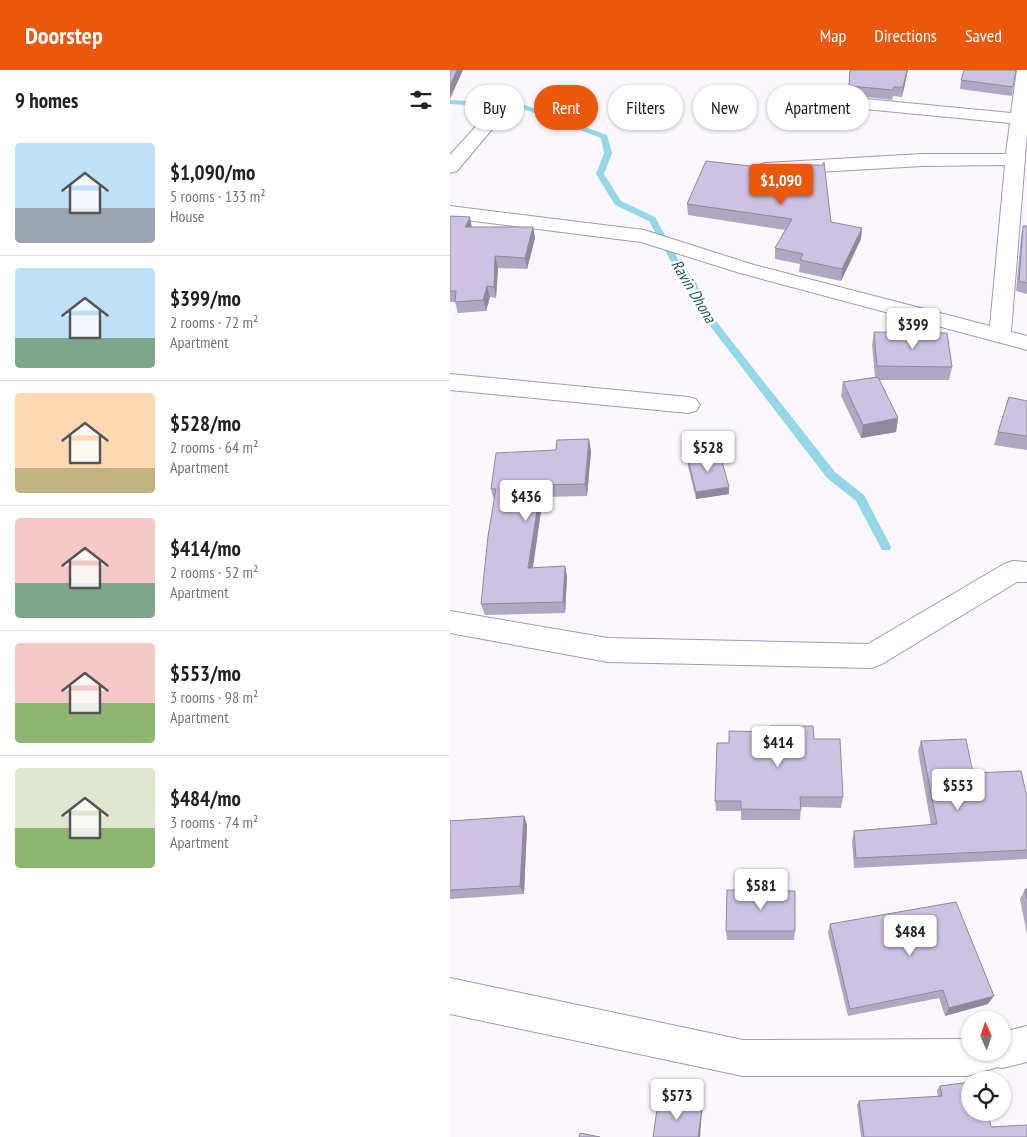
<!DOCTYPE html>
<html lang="en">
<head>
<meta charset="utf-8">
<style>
	:root { --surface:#fff; --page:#f2f2f2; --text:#202124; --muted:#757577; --line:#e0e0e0; --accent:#ea580c }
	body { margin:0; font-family:"PT Sans Narrow",sans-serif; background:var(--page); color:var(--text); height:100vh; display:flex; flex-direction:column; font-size:19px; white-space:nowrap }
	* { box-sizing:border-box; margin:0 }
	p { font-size:16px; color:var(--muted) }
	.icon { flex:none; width:28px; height:28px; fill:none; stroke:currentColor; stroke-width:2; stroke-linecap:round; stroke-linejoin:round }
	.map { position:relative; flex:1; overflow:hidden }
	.details { display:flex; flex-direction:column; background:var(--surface); width:450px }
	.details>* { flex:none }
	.guide { position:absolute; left:15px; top:15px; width:475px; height:45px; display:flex; gap:10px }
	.needle { width:32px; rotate:357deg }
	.fabs { position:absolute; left:511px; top:941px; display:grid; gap:10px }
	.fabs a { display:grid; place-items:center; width:50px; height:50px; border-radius:50%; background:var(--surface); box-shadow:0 1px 4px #0004; font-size:25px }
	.price { position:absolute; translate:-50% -42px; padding:0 11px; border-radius:5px; background:#fff; color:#222; font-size:16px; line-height:32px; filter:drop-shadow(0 1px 2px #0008) }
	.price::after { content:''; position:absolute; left:50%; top:30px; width:15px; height:11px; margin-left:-8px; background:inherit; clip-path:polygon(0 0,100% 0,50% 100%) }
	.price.current { background:var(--accent); color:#fff }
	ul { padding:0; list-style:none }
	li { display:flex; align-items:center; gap:15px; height:125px; padding:0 15px }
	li+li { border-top:1px solid var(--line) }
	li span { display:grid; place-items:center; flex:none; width:140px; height:100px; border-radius:5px; color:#555 }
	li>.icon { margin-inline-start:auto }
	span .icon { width:60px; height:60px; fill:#fffc; stroke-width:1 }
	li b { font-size:21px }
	h2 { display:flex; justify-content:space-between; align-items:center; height:60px; padding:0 15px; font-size:21px }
	.chip { padding:0 18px; border-radius:22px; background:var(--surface); box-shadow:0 1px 4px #0004; font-size:18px; line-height:45px }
	.chip.current { background:var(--accent); color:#fff }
	header { display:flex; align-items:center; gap:30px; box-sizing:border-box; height:70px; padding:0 25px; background:var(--accent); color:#fff }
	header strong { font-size:24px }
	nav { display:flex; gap:28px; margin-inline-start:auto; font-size:18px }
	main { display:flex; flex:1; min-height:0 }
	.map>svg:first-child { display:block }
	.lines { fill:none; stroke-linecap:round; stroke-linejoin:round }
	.stream { fill:#95d7e7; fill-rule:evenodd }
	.minor-casing { stroke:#a398b7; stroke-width:2 }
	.minor { fill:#fff; fill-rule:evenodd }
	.wall { fill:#b0a7c2 }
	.shaded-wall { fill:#90889e }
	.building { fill:#cdc2e2; stroke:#90889e }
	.labels { text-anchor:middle; stroke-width:5; stroke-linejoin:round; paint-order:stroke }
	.far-water-label { font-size:16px; font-style:italic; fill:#1d5460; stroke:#fff }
</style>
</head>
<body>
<header>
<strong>Doorstep</strong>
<nav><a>Map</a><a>Directions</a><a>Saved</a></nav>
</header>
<main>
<section class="details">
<h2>9 homes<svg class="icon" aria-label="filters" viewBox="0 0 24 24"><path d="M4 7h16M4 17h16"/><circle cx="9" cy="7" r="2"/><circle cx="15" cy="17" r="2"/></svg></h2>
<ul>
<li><span style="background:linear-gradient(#bfe0f5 65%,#9aa5b1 0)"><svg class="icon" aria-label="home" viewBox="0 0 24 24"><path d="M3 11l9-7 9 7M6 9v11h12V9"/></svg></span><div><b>$1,090/mo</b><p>5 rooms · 133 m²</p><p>House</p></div></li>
<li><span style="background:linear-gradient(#bfe0f5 70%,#7fa58c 0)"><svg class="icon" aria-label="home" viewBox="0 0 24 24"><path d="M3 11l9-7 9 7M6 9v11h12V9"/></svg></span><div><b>$399/mo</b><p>2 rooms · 72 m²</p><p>Apartment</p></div></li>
<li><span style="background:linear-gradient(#ffd9b3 75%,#c2b280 0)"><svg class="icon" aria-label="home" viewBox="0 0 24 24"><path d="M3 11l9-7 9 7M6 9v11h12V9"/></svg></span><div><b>$528/mo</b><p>2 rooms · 64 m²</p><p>Apartment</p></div></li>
<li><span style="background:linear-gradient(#f6c9c9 65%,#7fa58c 0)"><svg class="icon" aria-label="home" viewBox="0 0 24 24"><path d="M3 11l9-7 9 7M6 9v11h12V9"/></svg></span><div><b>$414/mo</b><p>2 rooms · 52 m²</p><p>Apartment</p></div></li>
<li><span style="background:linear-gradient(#f6c9c9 60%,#8fb573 0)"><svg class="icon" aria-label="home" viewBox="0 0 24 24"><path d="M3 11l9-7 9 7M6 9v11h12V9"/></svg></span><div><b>$553/mo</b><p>3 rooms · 98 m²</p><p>Apartment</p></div></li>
<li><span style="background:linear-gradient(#dfe7d0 60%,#8fb573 0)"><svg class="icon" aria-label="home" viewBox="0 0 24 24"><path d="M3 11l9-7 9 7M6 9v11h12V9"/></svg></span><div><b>$484/mo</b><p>3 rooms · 74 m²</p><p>Apartment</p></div></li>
</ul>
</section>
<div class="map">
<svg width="577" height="1067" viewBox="0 0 577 1067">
	<rect width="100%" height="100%" fill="#faf7fe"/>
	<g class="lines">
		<path class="stream" d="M0,30L72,34L157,65L162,83L154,104L171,131L205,147L228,189L247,214L254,236L385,402L414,425L441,477L440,480H432L406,431L377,408L247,239L239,214L220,190L199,151L165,135L146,104L154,83L151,68L71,38L0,34Z"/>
		<defs>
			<path id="minor" d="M567,0H577V63L561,262L577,266V280L290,203L191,172L0,148V136L194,160L304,195L540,256L555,95L472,96L316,105L309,103L307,99L309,95L316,93L472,84H556L560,53L342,32L336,31L333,27L336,23L342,22L561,43Z
				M34,53L40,54L43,58L7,101L0,103V85L28,54Z
				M0,304L238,327L246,329L250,335L246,341L238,343L0,320Z
				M563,491L577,492V512H567L432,594L422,598L158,592L0,563V541L158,568L418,574L554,494Z
				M0,908L293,970L520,969V982H552V962L577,956V992L552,998L548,997L517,1006H293L0,944Z"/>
		</defs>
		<use href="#minor" class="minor-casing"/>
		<use href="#minor" class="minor"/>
	</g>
	<path class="wall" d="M400,0H458L452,27L443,26L442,30L398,25Z
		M511,10L563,17L562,26L510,19Z
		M335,95L381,152L411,169L391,211L349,202L350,194L325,189V178L335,160L238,145L237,134L335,100Z
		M0,146L22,157H83L85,168L77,199L48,198L46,228L40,227L36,241L8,243L5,232H0Z
		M573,156H577V224L566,221L571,166Z
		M424,262L502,297L499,310H429L448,348L446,362L411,368L391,326L393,312L425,307L422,275Z
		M577,331V380L544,375L548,362Z
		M141,381L137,426L93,427L83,498L115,496L117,507L115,543L35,545L31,534L44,431L41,419Z
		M238,389L279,424L246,429L238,396Z
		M320,656L364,669L393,727L391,738L351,737L350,750H291V741H266L265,731L279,673L320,662Z
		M471,671L523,703L577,727V789L404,798L402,771L404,761L481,755L468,681Z
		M74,746L77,755L74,824L0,829V751Z
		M575,819H577V864L570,829Z
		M380,854L538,934L495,946L489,928L398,946L378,863Z
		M276,861H345L344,870H277Z
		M490,1016L541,1057L577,1067H411L407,1035L409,1031L488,1027L487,1020Z"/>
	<path class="shaded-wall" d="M7,0H13L0,29V16Z
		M457,0H458L452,27L453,17Z
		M20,147L22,158L15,157Z
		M83,157L85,168L77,199L75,188Z
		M412,158L411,169L391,211L392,199Z
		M45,186L48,198L46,228L44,217Z
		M37,216L40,227L36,241L33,230Z
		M448,348L446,362L411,368L413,355Z
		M139,369L141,381L137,426L135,414Z
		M91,415L93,427L81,509L78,498Z
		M279,417V424L246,429V422Z
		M115,496L117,507L115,543L113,532Z
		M74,746L77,755L74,824L70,816Z
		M544,926L538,934L495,946L499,938Z
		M252,1038V1042L250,1067H248Z"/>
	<path class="building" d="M0,0H7L0,16Z
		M400,0H457L453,17H444L443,20L399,16Z
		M514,0H566L563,17L511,10Z
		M256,91L335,100V95H373L374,92L381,152L412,158L392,199L350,190L353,184L325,178L342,149L237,134Z
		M0,146L20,147L15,157H83L75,188L45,186L44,217L37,216L33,230L5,232L6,221H0Z
		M573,156H577V213L569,211Z
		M424,262L497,263L502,297L427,296Z
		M428,307L448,348L413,355L393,312Z
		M559,327L577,331V366L548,362Z
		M139,369L135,414L91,415L78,498L115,496L113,532L31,534L38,466L46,419H41L46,383L106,380L107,370Z
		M270,384L279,417L246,422L238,389Z
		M320,656H363L364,669H390L393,727H350L351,740L291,739V731H265L267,673H279V661L321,662Z
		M516,669L523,703L571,701L577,727V780L406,788L404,761L487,754L471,671Z
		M74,746L70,816L0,820V751Z
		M575,819H577V829Z
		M277,820L345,821V861H276Z
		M506,832L544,926L499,938L493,920L400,939L380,854Z
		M520,1012V1042H538L541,1057L577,1055V1067H414L409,1031L492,1026L490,1016Z
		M208,1032L252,1038L248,1067H203Z
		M130,1063L150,1067H129Z"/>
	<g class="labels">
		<g class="far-water-label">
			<text transform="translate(244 221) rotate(59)" y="6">Ravin Dhona</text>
		</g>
	</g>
</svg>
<div class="fabs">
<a><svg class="needle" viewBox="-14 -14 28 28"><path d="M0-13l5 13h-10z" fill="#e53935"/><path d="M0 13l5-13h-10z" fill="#757577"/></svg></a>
<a><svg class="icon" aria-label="locate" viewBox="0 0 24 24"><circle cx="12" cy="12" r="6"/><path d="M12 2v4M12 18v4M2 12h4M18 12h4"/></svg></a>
</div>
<b class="price current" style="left:331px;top:136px">$1,090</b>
<b class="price" style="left:463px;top:280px">$399</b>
<b class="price" style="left:258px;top:403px">$528</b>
<b class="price" style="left:76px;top:452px">$436</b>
<b class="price" style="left:328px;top:698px">$414</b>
<b class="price" style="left:508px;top:741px">$553</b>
<b class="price" style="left:311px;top:841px">$581</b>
<b class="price" style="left:460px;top:887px">$484</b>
<b class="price" style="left:227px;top:1051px">$573</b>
<div class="guide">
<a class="chip">Buy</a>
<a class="chip current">Rent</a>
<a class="chip">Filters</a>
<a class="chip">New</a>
<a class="chip">Apartment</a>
</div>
</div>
</main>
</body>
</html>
